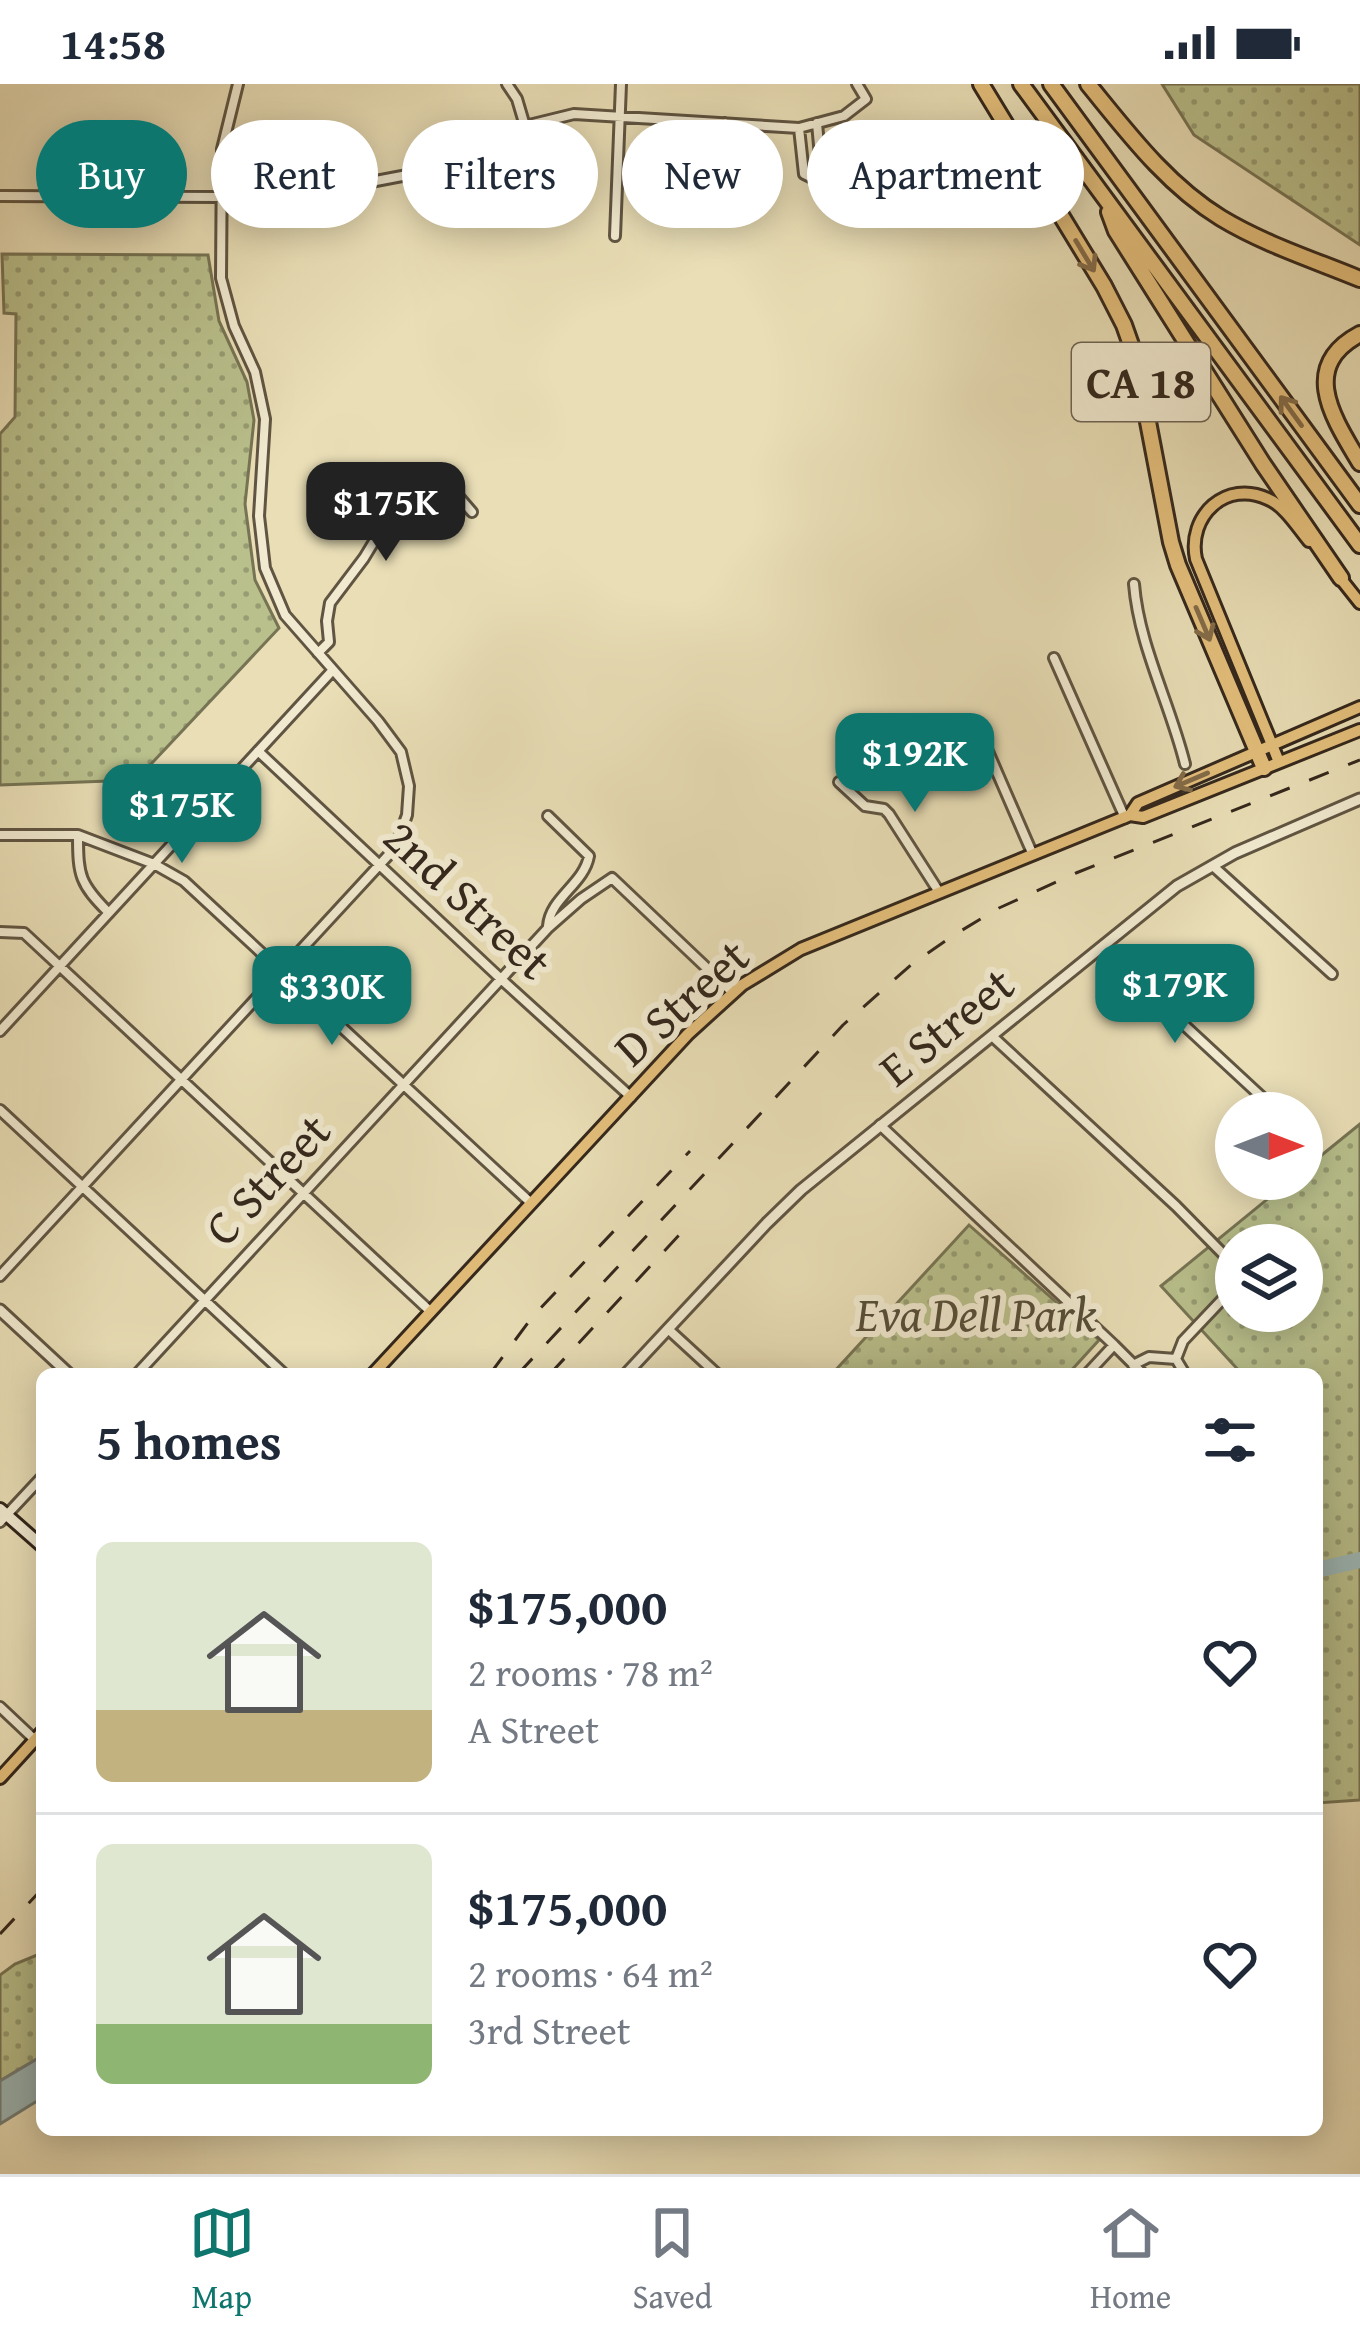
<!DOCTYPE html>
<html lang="en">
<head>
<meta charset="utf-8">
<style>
	:root { --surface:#fff; --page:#f6f6f7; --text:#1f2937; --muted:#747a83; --line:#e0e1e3; --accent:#0f766e }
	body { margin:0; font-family:"Gentium Book Plus",serif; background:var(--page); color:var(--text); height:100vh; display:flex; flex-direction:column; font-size:45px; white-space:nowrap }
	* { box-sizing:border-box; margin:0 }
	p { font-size:39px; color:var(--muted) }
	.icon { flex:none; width:66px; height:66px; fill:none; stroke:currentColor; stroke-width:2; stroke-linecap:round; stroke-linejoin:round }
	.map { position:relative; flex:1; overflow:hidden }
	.panel { position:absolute; left:36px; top:1284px; width:1287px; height:768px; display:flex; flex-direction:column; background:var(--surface); border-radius:18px; box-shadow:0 6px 30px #0003 }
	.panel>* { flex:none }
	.top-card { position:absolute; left:36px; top:36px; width:1290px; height:108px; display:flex; gap:24px }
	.needle { width:78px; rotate:90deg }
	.controls { position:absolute; left:1215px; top:1008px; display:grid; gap:24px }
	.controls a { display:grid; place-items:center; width:108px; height:108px; border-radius:50%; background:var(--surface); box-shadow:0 6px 30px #0003; font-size:60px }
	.price { position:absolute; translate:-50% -102px; padding:0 27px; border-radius:24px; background:var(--accent); color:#fff; font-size:39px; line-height:78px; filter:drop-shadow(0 3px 6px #0008) }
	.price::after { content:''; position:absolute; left:50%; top:72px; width:36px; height:27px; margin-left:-18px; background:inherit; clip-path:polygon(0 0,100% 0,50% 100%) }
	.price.current { background:#222; color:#fff }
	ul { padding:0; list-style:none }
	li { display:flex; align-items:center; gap:36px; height:300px; padding:0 60px }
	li+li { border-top:3px solid var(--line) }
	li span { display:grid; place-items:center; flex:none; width:336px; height:240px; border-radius:18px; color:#555 }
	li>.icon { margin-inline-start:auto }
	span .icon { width:144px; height:144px; fill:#fffc; stroke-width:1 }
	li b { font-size:51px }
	h2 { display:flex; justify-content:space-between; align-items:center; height:144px; padding:0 60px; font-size:51px }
	.tag { padding:0 42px; border-radius:54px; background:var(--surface); box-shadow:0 6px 30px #0003; font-size:42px; line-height:108px }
	.tag.current { background:var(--accent); color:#fff }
	.status { display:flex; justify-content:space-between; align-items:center; height:84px; padding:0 60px; background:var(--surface); direction:ltr }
	.status svg { height:33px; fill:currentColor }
	.menu { display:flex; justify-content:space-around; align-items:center; height:168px; border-top:3px solid var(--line); background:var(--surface); font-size:33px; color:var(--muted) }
	.menu a { display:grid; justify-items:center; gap:6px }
	.menu .current { color:var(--accent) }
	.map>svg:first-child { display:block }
	.green { fill:url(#green-dots); stroke:#767454; stroke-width:3; fill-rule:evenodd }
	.water { fill:#9cb9b9; stroke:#727f7a; stroke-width:3 }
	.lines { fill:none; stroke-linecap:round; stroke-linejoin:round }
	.river { stroke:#9cb9b9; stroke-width:16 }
	.minor-casing { stroke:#605542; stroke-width:14 }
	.tertiary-casing { stroke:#605542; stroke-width:15 }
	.secondary-casing { stroke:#33271c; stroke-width:16 }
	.primary-casing { stroke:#33271c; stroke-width:16 }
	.motorway-casing { stroke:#33271c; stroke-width:20 }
	.minor { stroke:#f1ead0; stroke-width:8 }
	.tertiary { stroke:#f1ead0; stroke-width:9 }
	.secondary { stroke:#f1ead0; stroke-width:10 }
	.primary { stroke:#e4bf7b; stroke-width:10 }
	.motorway { stroke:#e4bf7b; stroke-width:14 }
	.rail { stroke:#33271c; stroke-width:3; stroke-dasharray:21 21; stroke-linecap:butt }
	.oneway { stroke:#836b47 }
	.labels { text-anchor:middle; stroke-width:12; stroke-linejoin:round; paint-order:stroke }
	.shield { fill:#f1ead0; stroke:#6c6252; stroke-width:3 }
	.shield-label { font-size:45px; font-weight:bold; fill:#33271c }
	.street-label { font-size:48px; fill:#33271c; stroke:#f1ead0 }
	.park-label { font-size:48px; font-style:italic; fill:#544d38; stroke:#f1ead0 }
</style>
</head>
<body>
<div class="status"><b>14:58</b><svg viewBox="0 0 49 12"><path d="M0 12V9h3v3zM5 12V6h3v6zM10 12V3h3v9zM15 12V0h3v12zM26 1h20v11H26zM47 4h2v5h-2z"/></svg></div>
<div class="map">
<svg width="1360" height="2090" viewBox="0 0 1360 2090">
	<defs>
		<pattern id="green-dots" width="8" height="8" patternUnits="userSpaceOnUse" patternTransform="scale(3)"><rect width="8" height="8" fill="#b9c08c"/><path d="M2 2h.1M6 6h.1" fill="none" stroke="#979c72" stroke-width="1.8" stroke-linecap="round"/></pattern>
	</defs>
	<rect width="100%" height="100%" fill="#e9deb6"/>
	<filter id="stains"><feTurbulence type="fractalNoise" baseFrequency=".00167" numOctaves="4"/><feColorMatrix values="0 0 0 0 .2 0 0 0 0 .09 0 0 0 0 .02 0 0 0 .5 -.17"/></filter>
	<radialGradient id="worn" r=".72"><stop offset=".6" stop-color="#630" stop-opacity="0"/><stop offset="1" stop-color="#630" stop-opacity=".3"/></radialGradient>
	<path class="green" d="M1162,0H1360V161L1194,51Z
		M2,170L208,171L219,237L247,298L254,336L245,420L255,496L279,544L136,696L0,701V350L15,333L16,230L4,229Z
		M1360,1040V1716L1317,1719V1290H1242L1161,1202L1292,1095H1302V1087ZM1236,1161H1302V1227H1236Z
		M969,1141L1099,1256L1068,1290H832Z
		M42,1869V1972L0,1997V1891L15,1880Z"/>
	<path class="water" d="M42,1972V2014L0,2040V1997Z"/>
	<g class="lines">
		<path class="river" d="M1317,1486L1360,1476"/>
		<defs>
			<path id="minor" d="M507,0L517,15L525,42
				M709,39L708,88H715L723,83L725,39
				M799,44L804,90L810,93L818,91L821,84L817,39
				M463,71L480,107L484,112L492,111L496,104L480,63
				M0,112L219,113L313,109L402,92L463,71L525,42L574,30L799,44L844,32L866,15L857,0
				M93,112V66L96,58L106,56L113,63L115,112
				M615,152L621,0
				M1134,500C1139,562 1170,619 1185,680
				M318,569L329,558L327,537L330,519L364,474L413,393L426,387L441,392L472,428
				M1054,574L1125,734
				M980,649L1033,771
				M258,667L501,895L631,1013
				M839,698L865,722L884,725L889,730L939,808
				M0,751H78L154,780L184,797L531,1119
				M78,752C78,792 80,800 109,829
				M1213,782L1332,890
				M548,842C550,814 584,800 589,772L548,732
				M0,848L24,849L431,1228
				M1101,864L1279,1029
				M0,947L332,587
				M992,952L1176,1122L1236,1183
				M0,1026L284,1290
				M880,1041L1114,1261L1087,1290
				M0,1192L395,764L407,731L409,702L401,668L378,637L285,531L265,484L259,432L265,335L255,288L234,242L221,194L222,65L238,0
				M668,1245L717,1290
				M1114,1261L1143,1290
				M1176,1275L1183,1257L1236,1201
				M1133,1281L1149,1273L1176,1275L1185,1290
				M137,1290L548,844L581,815L612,794L732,908
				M0,1438L42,1393
				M0,1623L35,1656"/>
			<path id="tertiary" d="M0,1226L69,1290
				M626,1290L767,1139L801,1106L1177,802L1235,769L1360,715"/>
			<path id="secondary" d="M0,1425L42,1462"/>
			<path id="primary" d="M1337,490L1360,519
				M1279,678L1196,475C1187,432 1226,395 1268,415C1285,422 1298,444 1309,457
				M1130,731L1138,719L1360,623
				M373,1290L688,950L742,901L801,865L1130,731L1143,733L1360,646
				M0,1694L42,1648"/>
			<path id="motorway" d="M981,0L1104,202L1124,241L1136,275L1171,458L1178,481L1264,684
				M1021,0L1360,461
				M1051,0L1360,421
				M1088,0C1128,49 1167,101 1221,134C1264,160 1314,176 1360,195
				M1109,128L1116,147L1263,380L1341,494
				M1360,250C1298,283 1334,335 1360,379"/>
		</defs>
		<use href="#minor" class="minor-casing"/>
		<use href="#tertiary" class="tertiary-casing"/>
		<use href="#secondary" class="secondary-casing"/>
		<use href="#primary" class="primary-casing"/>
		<use href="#motorway" class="motorway-casing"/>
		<use href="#minor" class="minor"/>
		<use href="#tertiary" class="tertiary"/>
		<use href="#secondary" class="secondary"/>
		<use href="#primary" class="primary"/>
		<use href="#motorway" class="motorway"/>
		<path class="rail" d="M490,1290L533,1232L690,1067
			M518,1290L843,941L912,880L954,851L999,824L1076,789L1360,676
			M550,1290L681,1149
			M0,1850L42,1805"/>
	</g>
	<defs><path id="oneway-shaft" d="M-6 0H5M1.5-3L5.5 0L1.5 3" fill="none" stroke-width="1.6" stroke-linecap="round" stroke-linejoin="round" transform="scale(3)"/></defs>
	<g class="oneway">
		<use href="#oneway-shaft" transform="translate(1085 172) rotate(59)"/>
		<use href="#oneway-shaft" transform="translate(1291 327) rotate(-126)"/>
		<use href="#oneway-shaft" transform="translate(1203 540) rotate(67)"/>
		<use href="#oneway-shaft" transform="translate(1191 696) rotate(157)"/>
	</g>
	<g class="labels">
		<rect class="shield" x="1072" y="259" width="138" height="78" rx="9"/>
		<g class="shield-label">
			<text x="1141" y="314">CA 18</text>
		</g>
		<g class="street-label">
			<text transform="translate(468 815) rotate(43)" y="17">2nd Street</text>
			<text transform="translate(681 918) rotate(-42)" y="17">D Street</text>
			<text transform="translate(946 942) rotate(-39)" y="17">E Street</text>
			<text transform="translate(267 1095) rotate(-47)" y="17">C Street</text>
		</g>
		<g class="park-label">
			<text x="976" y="1247">Eva Dell Park</text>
		</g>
	</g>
	<rect width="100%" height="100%" filter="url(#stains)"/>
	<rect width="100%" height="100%" fill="url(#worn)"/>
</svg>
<div class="controls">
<a><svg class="needle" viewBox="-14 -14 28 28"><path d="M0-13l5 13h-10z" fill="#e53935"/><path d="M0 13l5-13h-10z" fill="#747a83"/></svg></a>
<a><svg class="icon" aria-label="layers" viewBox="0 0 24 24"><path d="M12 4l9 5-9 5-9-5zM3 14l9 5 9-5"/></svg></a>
</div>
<b class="price current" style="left:386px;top:480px">$175K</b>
<b class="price" style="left:915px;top:731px">$192K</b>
<b class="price" style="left:182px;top:782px">$175K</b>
<b class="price" style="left:1175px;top:962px">$179K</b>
<b class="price" style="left:332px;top:964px">$330K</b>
<div class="top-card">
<a class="tag current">Buy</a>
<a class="tag">Rent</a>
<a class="tag">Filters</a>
<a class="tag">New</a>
<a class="tag">Apartment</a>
</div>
<section class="panel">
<h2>5 homes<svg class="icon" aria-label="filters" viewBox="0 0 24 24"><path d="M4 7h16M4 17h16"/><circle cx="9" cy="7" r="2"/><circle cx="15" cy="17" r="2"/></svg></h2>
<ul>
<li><span style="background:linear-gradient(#dfe7d0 70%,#c2b280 0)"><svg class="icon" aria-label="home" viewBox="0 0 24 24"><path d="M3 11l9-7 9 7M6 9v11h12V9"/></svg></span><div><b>$175,000</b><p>2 rooms · 78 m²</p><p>A Street</p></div><svg class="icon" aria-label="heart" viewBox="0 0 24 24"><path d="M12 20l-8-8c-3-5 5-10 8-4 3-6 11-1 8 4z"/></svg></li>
<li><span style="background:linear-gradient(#dfe7d0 75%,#8fb573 0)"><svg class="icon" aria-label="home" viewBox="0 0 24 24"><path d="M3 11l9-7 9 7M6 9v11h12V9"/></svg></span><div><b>$175,000</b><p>2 rooms · 64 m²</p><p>3rd Street</p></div><svg class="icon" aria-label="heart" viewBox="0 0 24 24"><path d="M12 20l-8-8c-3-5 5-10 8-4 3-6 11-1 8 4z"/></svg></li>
</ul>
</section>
</div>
<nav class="menu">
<a class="current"><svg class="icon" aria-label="map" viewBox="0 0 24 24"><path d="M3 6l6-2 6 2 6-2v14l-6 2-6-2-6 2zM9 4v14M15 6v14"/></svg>Map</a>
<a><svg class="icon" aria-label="saved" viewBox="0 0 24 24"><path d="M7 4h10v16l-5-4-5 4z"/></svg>Saved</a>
<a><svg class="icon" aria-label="home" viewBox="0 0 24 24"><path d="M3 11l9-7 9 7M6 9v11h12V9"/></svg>Home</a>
</nav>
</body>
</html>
